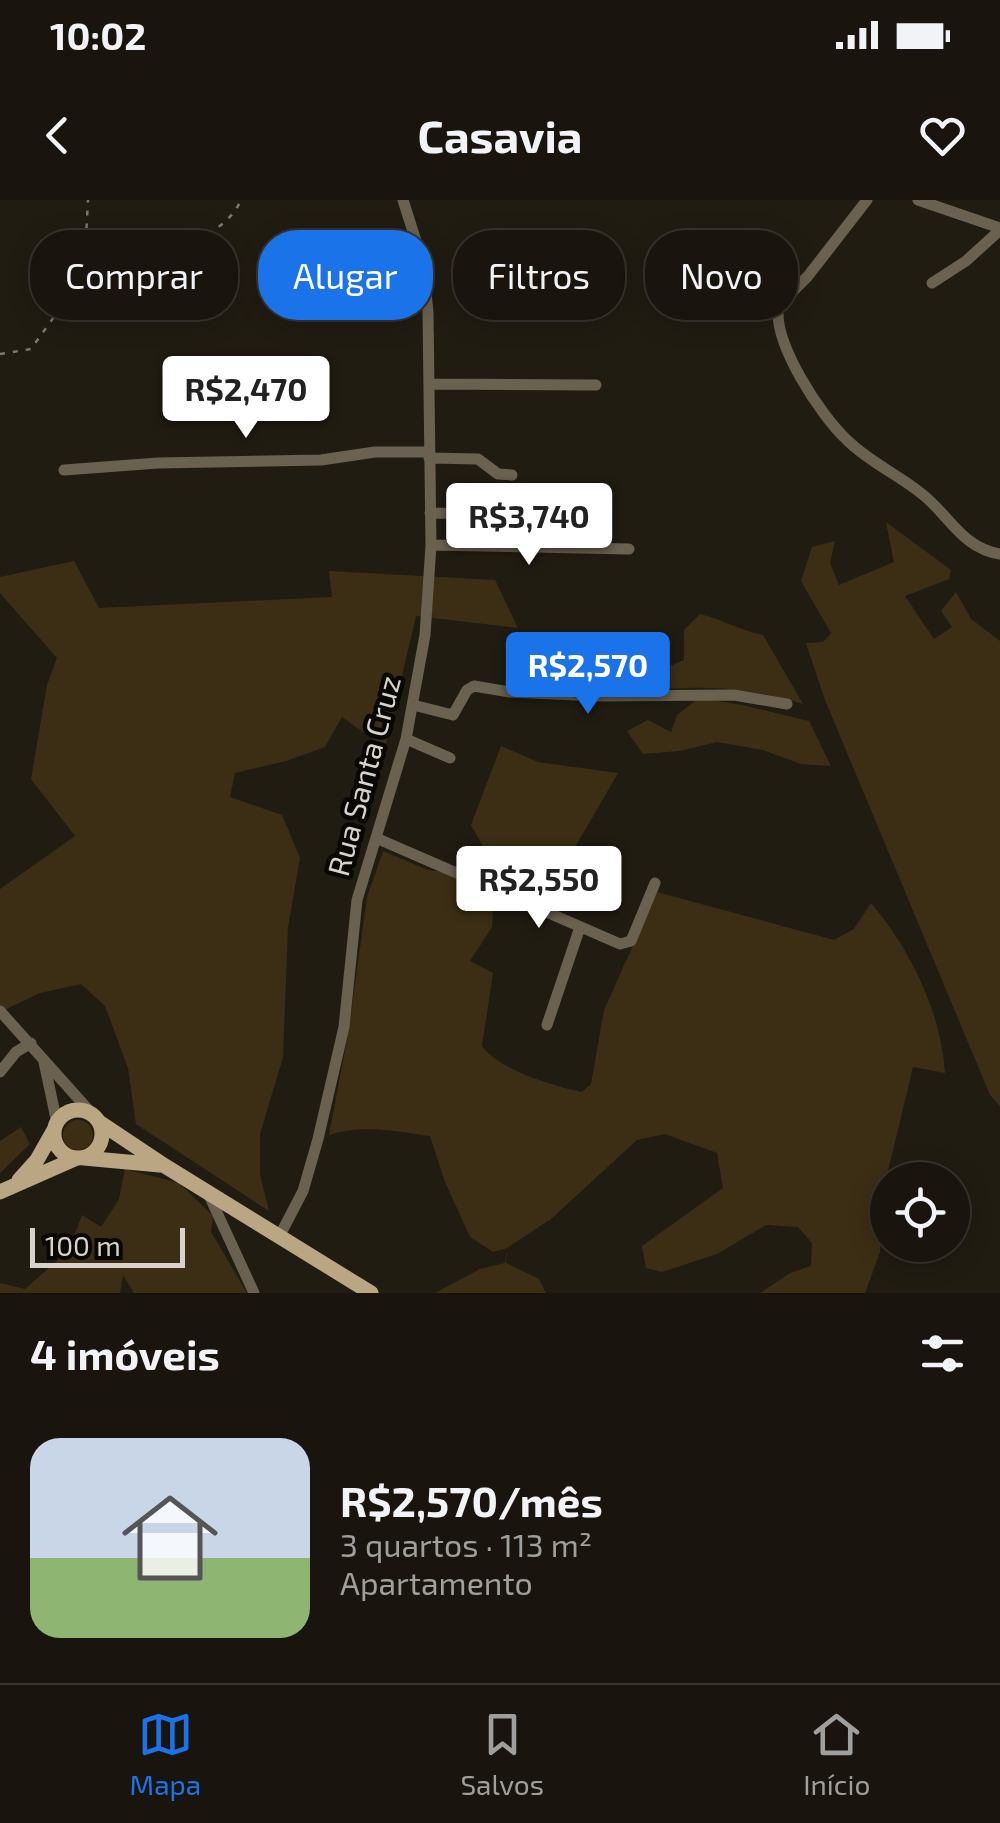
<!DOCTYPE html>
<html lang="pt">
<head>
<meta charset="utf-8">
<style>
	:root { --surface:#19150e; --page:#221e17; --text:#f1f3f6; --muted:#9f9f9e; --line:#37342e; --accent:#1a73e8 }
	body { margin:0; font-family:"Exo 2",sans-serif; background:var(--page); color:var(--text); height:100vh; display:flex; flex-direction:column; font-size:38px; white-space:nowrap }
	* { box-sizing:border-box; margin:0 }
	p { font-size:32px; color:var(--muted) }
	.icon { flex:none; width:55px; height:55px; fill:none; stroke:currentColor; stroke-width:2; stroke-linecap:round; stroke-linejoin:round }
	.map { position:relative; height:1093px; overflow:hidden }
	.panel { display:flex; flex-direction:column; background:var(--surface); flex:1 }
	.panel>* { flex:none }
	.banner { position:absolute; left:30px; top:30px; width:940px; height:90px; display:flex; gap:20px }
	.fabs { position:absolute; left:870px; top:962px; display:grid; gap:20px }
	.fabs a { display:grid; place-items:center; width:100px; height:100px; border-radius:50%; background:var(--surface); box-shadow:0 5px 25px #0003,0 0 0 2px var(--line); font-size:50px }
	.scale { position:absolute; left:30px; bottom:25px; width:155px; box-sizing:border-box; padding-left:10px; border:5px solid #d7d3cc; border-top:0; font-size:28px; line-height:35px; white-space:nowrap; color:#d7d3cc; -webkit-text-stroke:8px #090704; paint-order:stroke }
	.price { position:absolute; translate:-50% -85px; padding:0 22px; border-radius:10px; background:#fff; color:#222; font-size:32px; line-height:65px; filter:drop-shadow(0 2px 5px #0008) }
	.price::after { content:''; position:absolute; left:50%; top:60px; width:30px; height:22px; margin-left:-15px; background:inherit; clip-path:polygon(0 0,100% 0,50% 100%) }
	.price.active { background:var(--accent); color:#fff }
	ul { padding:0; list-style:none }
	li { display:flex; align-items:center; gap:30px; height:250px; padding:0 30px }
	li span { display:grid; place-items:center; flex:none; width:280px; height:200px; border-radius:30px; color:#555 }
	li>.icon { margin-inline-start:auto }
	span .icon { width:120px; height:120px; fill:#fffc; stroke-width:1 }
	li b { font-size:42px }
	h2 { display:flex; justify-content:space-between; align-items:center; height:120px; padding:0 30px; font-size:42px }
	.tag { padding:0 35px; border-radius:40px; background:var(--surface); box-shadow:0 5px 25px #0003,0 0 0 2px var(--line); font-size:35px; line-height:90px }
	.tag.active { background:var(--accent); color:#fff }
	.status { display:flex; justify-content:space-between; align-items:center; height:70px; padding:0 50px; background:var(--surface); direction:ltr }
	.status svg { height:28px; fill:currentColor }
	header { display:flex; justify-content:space-between; align-items:center; height:130px; padding:0 30px; background:var(--surface); font-size:45px; font-weight:700 }
	.menu { display:flex; justify-content:space-around; align-items:center; height:140px; border-top:2px solid var(--line); background:var(--surface); font-size:28px; color:var(--muted) }
	.menu a { display:grid; justify-items:center; gap:5px }
	.menu .active { color:var(--accent) }
	.map>svg:first-child { display:block }
	.green { fill:#3c2e15 }
	.lines { fill:none; stroke-linecap:round; stroke-linejoin:round }
	.path { stroke:#7c786f; stroke-width:2.5; stroke-dasharray:5 8; stroke-linecap:butt }
	.minor { stroke:#6b6150; stroke-width:11 }
	.major { stroke:#bba683; stroke-width:15 }
	.labels { text-anchor:middle; stroke-width:9; stroke-linejoin:round; paint-order:stroke }
	.street-label { font-size:30px; fill:#d7d3cc; stroke:#090704 }
</style>
</head>
<body>
<div class="status"><b>10:02</b><svg viewBox="0 0 49 12"><path d="M0 12V9h3v3zM5 12V6h3v6zM10 12V3h3v9zM15 12V0h3v12zM26 1h20v11H26zM47 4h2v5h-2z"/></svg></div>
<header><svg class="icon" aria-label="back" viewBox="0 0 24 24"><path d="M15 5l-7 7 7 7"/></svg>Casavia<svg class="icon" aria-label="heart" viewBox="0 0 24 24"><path d="M12 20l-8-8c-3-5 5-10 8-4 3-6 11-1 8 4z"/></svg></header>
<div class="map">
<svg width="1000" height="1093" viewBox="0 0 1000 1093">
	<rect width="100%" height="100%" fill="#211c12"/>
	<path class="green" d="M886,322L951,370L949,379L905,396L934,439L952,427L941,411L956,392L971,419L1000,441V906L990,895L825,500L806,443L823,442L831,433L801,381L812,347L835,341L830,363L839,385L894,362Z
		M74,361L99,408L332,397L329,371L495,380L518,428L416,416L385,548L342,517L325,547L286,561L235,573L230,597L282,615L300,658L288,727L283,857L260,934V975L269,1011L136,924L128,868L105,806L81,784L40,793L0,812V689L75,636L31,579L47,485L57,458L0,393V377Z
		M700,414C723,420 740,430 763,435L803,504C772,495 739,488 707,488C683,487 665,492 643,483L658,471L684,460V430Z
		M699,498L742,505L809,521L831,566L801,564L763,550L717,542L680,551L643,554L627,531L648,520L671,532L677,515Z
		M501,546L538,562L618,573L563,668L533,678L503,681L471,625Z
		M383,651L428,670L444,672L494,700L492,727L470,761L493,773L482,846C499,870 553,886 582,892L591,884L604,810L657,692L834,740L854,729L871,703C910,749 941,811 945,873L913,867L881,1000L880,1052L865,1093H760L790,1073L811,1066L812,1043L798,1027L766,1025L717,1054L662,1072L646,1068L642,1046L723,988L717,953L665,934L637,940L551,1019L507,1048L506,1063L539,1079L546,1093H435L480,1069L505,1063L507,1048L493,1052L470,1037L445,982L430,936C395,931 364,924 329,935L348,835L367,697Z
		M63 935a15 15 0 1 1 30 0a15 15 0 1 1-30 0Z
		M21,927L30,944L0,973V941Z
		M125,969L179,983L213,1016L211,1032L247,1093H134L123,1075L120,1093H0V1083L25,1089L69,1050L82,1015L101,1027L119,999Z"/>
	<g class="lines">
		<path class="path" d="M85,75C133,60 219,49 241,0
			M0,154L31,149L84,75L88,0"/>
		<path class="minor" d="M867,0L808,76L779,105C771,141 821,216 847,240C869,262 899,275 922,294C950,316 962,348 1000,354
			M918,0L1000,28
			M932,83L966,61L1000,30
			M429,184L596,185
			M429,258L478,259L498,274L512,275
			M64,270L158,263L321,260L375,252H429
			M430,313L605,314
			M431,345L629,349
			M413,505L453,515L467,490L474,486L510,492L597,496L734,495L787,504
			M406,539L450,558
			M376,638L620,744L631,741L655,683
			M0,811L94,916
			M547,825L580,727
			M44,862L57,923
			M0,872L16,852L31,843
			M208,993L254,1093
			M279,1037L303,991L318,939L344,827L357,700L406,539L425,435L431,345L428,112L423,63L403,0"/>
		<path class="major" d="M54 934a24 24 0 1 1 48 0a24 24 0 1 1-48 0Z
			M99,922L165,966L371,1093
			M84,958L160,965
			M19,980L37,960L54,930
			M0,992L77,958"/>
	</g>
	<g class="labels">
		<g class="street-label">
			<text transform="translate(365 576) rotate(-75)" y="10">Rua Santa Cruz</text>
		</g>
	</g>
</svg>
<div class="fabs">
<a><svg class="icon" aria-label="locate" viewBox="0 0 24 24"><circle cx="12" cy="12" r="6"/><path d="M12 2v4M12 18v4M2 12h4M18 12h4"/></svg></a>
</div>
<div class="scale">100 m</div>
<b class="price" style="left:246px;top:241px">R$2,470</b>
<b class="price" style="left:529px;top:368px">R$3,740</b>
<b class="price active" style="left:588px;top:517px">R$2,570</b>
<b class="price" style="left:539px;top:731px">R$2,550</b>
<div class="banner">
<a class="tag">Comprar</a>
<a class="tag active">Alugar</a>
<a class="tag">Filtros</a>
<a class="tag">Novo</a>
</div>
</div>
<section class="panel">
<h2>4 imóveis<svg class="icon" aria-label="filters" viewBox="0 0 24 24"><path d="M4 7h16M4 17h16"/><circle cx="9" cy="7" r="2"/><circle cx="15" cy="17" r="2"/></svg></h2>
<ul>
<li><span style="background:linear-gradient(#c9d6e8 60%,#8fb573 0)"><svg class="icon" aria-label="home" viewBox="0 0 24 24"><path d="M3 11l9-7 9 7M6 9v11h12V9"/></svg></span><div><b>R$2,570/mês</b><p>3 quartos · 113 m²</p><p>Apartamento</p></div></li>
</ul>
</section>
<nav class="menu">
<a class="active"><svg class="icon" aria-label="map" viewBox="0 0 24 24"><path d="M3 6l6-2 6 2 6-2v14l-6 2-6-2-6 2zM9 4v14M15 6v14"/></svg>Mapa</a>
<a><svg class="icon" aria-label="saved" viewBox="0 0 24 24"><path d="M7 4h10v16l-5-4-5 4z"/></svg>Salvos</a>
<a><svg class="icon" aria-label="home" viewBox="0 0 24 24"><path d="M3 11l9-7 9 7M6 9v11h12V9"/></svg>Início</a>
</nav>
</body>
</html>
